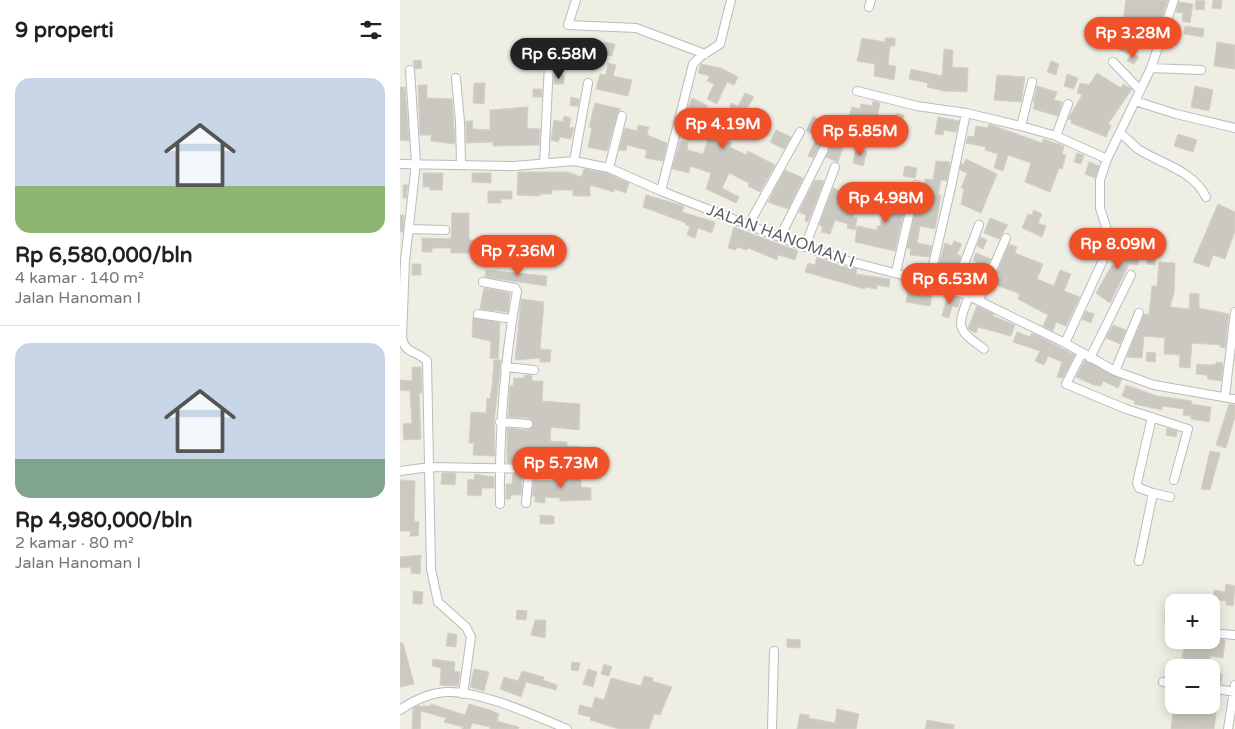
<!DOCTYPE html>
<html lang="id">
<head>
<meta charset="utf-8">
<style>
	:root { --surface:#fff; --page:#f6f6f6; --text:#202124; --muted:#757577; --line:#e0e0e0; --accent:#f05129 }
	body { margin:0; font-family:"Varela Round",sans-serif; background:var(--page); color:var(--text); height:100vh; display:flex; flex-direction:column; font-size:19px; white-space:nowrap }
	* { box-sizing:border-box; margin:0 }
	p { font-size:16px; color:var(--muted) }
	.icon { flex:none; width:28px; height:28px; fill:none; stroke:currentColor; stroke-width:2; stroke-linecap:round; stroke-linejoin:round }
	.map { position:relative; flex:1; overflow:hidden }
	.sheet { display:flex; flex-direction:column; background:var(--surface); width:400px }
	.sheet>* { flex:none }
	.tools { position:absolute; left:765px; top:594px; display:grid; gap:10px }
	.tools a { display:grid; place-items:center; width:55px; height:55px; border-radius:10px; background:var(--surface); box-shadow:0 2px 12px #0003; font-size:25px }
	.price { position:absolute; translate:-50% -42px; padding:0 11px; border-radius:18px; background:var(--accent); color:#fff; font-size:16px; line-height:32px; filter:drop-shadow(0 1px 2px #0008) }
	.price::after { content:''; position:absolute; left:50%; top:30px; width:15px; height:11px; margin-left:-8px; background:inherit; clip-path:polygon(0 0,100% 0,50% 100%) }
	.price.current { background:#222; color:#fff }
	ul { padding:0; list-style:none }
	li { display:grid; align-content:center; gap:10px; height:265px; padding:0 15px }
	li+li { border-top:1px solid var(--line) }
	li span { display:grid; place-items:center; height:155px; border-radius:15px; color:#555 }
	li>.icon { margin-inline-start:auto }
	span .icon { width:90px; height:90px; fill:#fffc; stroke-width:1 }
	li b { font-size:21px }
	h2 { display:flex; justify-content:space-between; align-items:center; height:60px; padding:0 15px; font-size:21px }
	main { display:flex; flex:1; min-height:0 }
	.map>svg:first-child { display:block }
	.building { fill:#cac8c1; stroke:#d4d0c2 }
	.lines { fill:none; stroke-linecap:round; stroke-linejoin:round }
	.minor-casing { stroke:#b9bbc0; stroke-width:10 }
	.minor { stroke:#fff; stroke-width:8 }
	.labels { text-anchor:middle; stroke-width:4; stroke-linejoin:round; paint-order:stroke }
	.street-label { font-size:16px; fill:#5c5f65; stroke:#fff }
</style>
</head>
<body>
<main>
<section class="sheet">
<h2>9 properti<svg class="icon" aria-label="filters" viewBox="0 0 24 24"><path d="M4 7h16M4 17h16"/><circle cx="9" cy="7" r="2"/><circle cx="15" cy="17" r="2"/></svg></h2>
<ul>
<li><span style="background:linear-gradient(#c9d6e8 70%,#8fb573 0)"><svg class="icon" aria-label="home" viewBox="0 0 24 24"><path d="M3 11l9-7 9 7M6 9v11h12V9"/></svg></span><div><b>Rp 6,580,000/bln</b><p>4 kamar · 140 m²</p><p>Jalan Hanoman I</p></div></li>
<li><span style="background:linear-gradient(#c9d6e8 75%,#7fa58c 0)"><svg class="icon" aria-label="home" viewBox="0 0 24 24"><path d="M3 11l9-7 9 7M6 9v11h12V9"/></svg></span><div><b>Rp 4,980,000/bln</b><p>2 kamar · 80 m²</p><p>Jalan Hanoman I</p></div></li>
</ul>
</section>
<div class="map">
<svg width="835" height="729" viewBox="0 0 835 729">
	<rect width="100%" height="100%" fill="#efeee4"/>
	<path class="building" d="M726,0H768L756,35L751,33L753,25L732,20V22L723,21Z
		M796,0L805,1L804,10L795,9Z
		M813,0H822L821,9L812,8Z
		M779,2L793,4L790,23L782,21L783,13L776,12Z
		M785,26L804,29L803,37L784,34Z
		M462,38L485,42V38H495V46H490L488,65L496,66L494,80L474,76L475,64L457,61Z
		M725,38L734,42L728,54L719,50Z
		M156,42H166L165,56H155Z
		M204,42L215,44L212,56L202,54Z
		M817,42L835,45V69L814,66Z
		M544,49L553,50L552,67L568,68L567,92L544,91L527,87L528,83L509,79L511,69L542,76Z
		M732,53L739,57L734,64L727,61Z
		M21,60L22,68L15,69L13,61Z
		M651,61L659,64L656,75L647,72Z
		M208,63L216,65L213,76L232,80L228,96L196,89L200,74L206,75Z
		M301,64L321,68L338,77L334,85L327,82L317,104L307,99L314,84L307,81L310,76L298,73Z
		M697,73L721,88L723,84L732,89L708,124L711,125L706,137L671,123L672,120L668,119L682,95L677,93L680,83L689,85Z
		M667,74L678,78L674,89L664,86Z
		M154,75H164V84H154Z
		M597,75L625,77L621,102L594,100Z
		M74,83H85L84,104L73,103Z
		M18,85H27V98L52,99L55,144L31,141V135H20Z
		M637,86L657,92L654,100L662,102L658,116L633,109L635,103H633Z
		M795,86L813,90L809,111L791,107Z
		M0,87H5L9,141L0,140Z
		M133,89H142V97H133Z
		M345,93L354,97L341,118L361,128L356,137L337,128L336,130L327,126L321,138L332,143L330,147L346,155L348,151L375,165L360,192L348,186L349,183L329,173L322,188L339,197L336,203L306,189L311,173L290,166L289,173L272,169L280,141L288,143L287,150L303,154L309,137L285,131L289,110L287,109L292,98L308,106L303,117L324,124L331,103L338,106Z
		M171,97L179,99L178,106H170Z
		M473,101L480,103L477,119L459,115L460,110L455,122L448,121L452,107L460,109L461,104L472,106Z
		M195,103L221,109L217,115L207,151L188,147L192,128L189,127Z
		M128,107L127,128L140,129L139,145L93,146V142L66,143V121H73L72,129L90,130V110Z
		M496,113L504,115L499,134L491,132Z
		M164,116L171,118L169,127L174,128L171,139L160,137L158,142L151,140L154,120L163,122Z
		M413,116L420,120L413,134L406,131Z
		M538,117L559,121L556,132L544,130L543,135L535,134Z
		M589,124L642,143L643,139L664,146L662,154L666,155L662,169L659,168L650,192L625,182L631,163L608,155L603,171L594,168L598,154L585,150L586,147L566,143L568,136L574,137L576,126L588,128Z
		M238,125L249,127L247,135L267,143L263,161L245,158L247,150L227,145L226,151L219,150L225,128L237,131Z
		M441,129L448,133L438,162L426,157L430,149L427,144L433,147Z
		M376,130L391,137L384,149L370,142Z
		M778,134L797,140L793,152L774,146Z
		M416,139L426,144L419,146L413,158L408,156Z
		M456,148L467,151L463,166L453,163Z
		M677,153L684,155L681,164L674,162Z
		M566,159L597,174L581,213L561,204L564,189L561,188L567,173L560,170L561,164H564Z
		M536,161L550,162L547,181L541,180L538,195H541L535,229L520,226L517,243L532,246L529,257L510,255L511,249L507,248L519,195L523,196L525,179L533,180Z
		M689,162L699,166L695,178L685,174Z
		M505,166L517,168L515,178L503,176Z
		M184,169L207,173L229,183L226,193L214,189V192L190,185V196H173V190H152V194H140V196L117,195L118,172H168L181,177Z
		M385,170L403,178L388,209L368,202Z
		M23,173H43L42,190H30V187H23Z
		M72,173H91V183L72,182Z
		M419,180L424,181L408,222L405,221L406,215L399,212L414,181Z
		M3,185H8L6,198H3Z
		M433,188L449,194L447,200L458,204L453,217L457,218L455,230L447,228L448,224L435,220L430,234L421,232L423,227L419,225Z
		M88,191H112V199H101V203H88Z
		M495,191L508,193L495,251L455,242L457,226L477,230V226H480L488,192L495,193Z
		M246,195L284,206L282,212L315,222L312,233L298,228L295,238L287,235L290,226L286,225V223L243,207Z
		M818,204L835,212V231L825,259L813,255L809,267L793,262Z
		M634,210L642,214L638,223L646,226L642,237L622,228L628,214L632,215Z
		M52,213H69V240H81L80,253H51V248H32V252H22V238L51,239Z
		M0,215H4L3,232H0Z
		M590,218L608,225L599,239L584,233Z
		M334,227L398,251L395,260L378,255L377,260L348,248L347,250L337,247L336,250L328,248Z
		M580,237L587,240L583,249L577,246Z
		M725,237L735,238L734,255L739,256L738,265L729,264L710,303L696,293L712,265L716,266L717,248L723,249Z
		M554,241L562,244L557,254L561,256L557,267L548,263L546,267L539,264L545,243L552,246Z
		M609,244L617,247L615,253L643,264L637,279L654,286L660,270L671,274L664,291L680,297L666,326L656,322L653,331L643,326L648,315L618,299L620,294L596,285L600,275L597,273Z
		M576,253L591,259L586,269L573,260Z
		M748,253L756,254L755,265L747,264Z
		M417,257L441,266L457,269L456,274L490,279L489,287L477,285V289L465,287V289L405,272L408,263L415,265Z
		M759,262L775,263L774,293L770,307L789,309L790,293L799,294V308L829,314L825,348L820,347L821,345L792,343L790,368L779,367L780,355L764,354L765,338L744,336L742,358L727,357L744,314L749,315L752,286H757Z
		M12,264H21V275H12Z
		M86,270L147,276L146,286L85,277Z
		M509,284L533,289L530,306L506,302Z
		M84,288L110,293L108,312L80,309Z
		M548,294L560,299L558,307L552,306L549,318L542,316Z
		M121,299L144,302L140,349L151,350L150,362H140V358L115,360Z
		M577,306L594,314L593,316L615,325L611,336L578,327L576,333L570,330L568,328Z
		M686,311L694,314L691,323L682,319Z
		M73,317L100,323L98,359L90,358L91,341L72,337Z
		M713,325L726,330L720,344L706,338Z
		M617,332L630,337L632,333L675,355L663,378L657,377L662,362L648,356L644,365L635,361L640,351L613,342Z
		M747,352L756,353L755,362L746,361Z
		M94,360H101L94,422L95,456L73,455L74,443H69L71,412L86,413L87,398L90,399L92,387Z
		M685,360L722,379L718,388L703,381L701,386L694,385L676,377Z
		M816,362L823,363L821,381L808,379L807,375L796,374L797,364L810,365L816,364Z
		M12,367H21L22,393H19L21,439L4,440L3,424L12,423L10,391L0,390V380L12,381Z
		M125,375H132V381H143L142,401L180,404L179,430L151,427L150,441L167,442V446L182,447V455L162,454V459L130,458V463H107V428L128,430L134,425L129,418L108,417L110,386H113L114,378H124Z
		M726,385L757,396L792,401L791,404L811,407L809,422L791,419V416L783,415L784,409L762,406V410L734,404L735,401L722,396Z
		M829,404L835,405V416L826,448L816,445Z
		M767,428L777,431L776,437L766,435Z
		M810,451L820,453L810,490L801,489Z
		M42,473H56L55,485L41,484Z
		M75,474L94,477V488H82L81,496L67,495L68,479L74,480Z
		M113,474H122L121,495H111L110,499H106V484H112Z
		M153,475L181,477V487L191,488V500L160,501V498L145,497V503L135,502V496H132L134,480L153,481Z
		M0,480L15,481L14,521L19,522L18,536H10L11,531H0Z
		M140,515L154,516V524H140Z
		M21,555L20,574L11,573V567L0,568V557Z
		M826,584L835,586L833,606L826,605V601L813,599L814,590L825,592Z
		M13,591L23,592L22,604H13Z
		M117,610L127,611L126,620L116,619Z
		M765,611L774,612L773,624L765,623Z
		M135,620H146L145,638L131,635Z
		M48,633L57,635L56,647L46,646Z
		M387,639L400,640V648L387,647Z
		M814,639L825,640L823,658L810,656V662L782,658L785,641L801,643L802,640Z
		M0,643H3L14,684L0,687Z
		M33,659L55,662L54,671L60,672L58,686L40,685L41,668L32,666Z
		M172,662L180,663L178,671L171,670Z
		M204,664L212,667L209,676L201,674Z
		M74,669L89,672L84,691L70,687Z
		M188,669L197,672L193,687L183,684Z
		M122,671L144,677L143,680L157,685L156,690L126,682L121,697L100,689L104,677L118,681Z
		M814,673L822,674L821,684L813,683Z
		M244,676L253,678L252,681L272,687L260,715L254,714L249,729H219L190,720L191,717L178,714L180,705L192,708L195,697L204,700L211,678L241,686Z
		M31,704L65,715L69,704L90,710L99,714L97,721L119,727L118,729H90V727L72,723L70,729H62L63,727L44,722L46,718L21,711L20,729H12L13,708L18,706H30Z
		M774,705H817L814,729H771Z
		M437,709L459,714L456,729H397L400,714L409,715V718L435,723Z
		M527,720L554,725V729H525Z"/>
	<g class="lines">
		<defs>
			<path id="minor" d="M176,0L168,25L236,28L305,54
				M469,7L471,0
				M713,62L740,90
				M751,68L801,70
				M10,70L16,163L5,261L2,337C4,354 18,351 27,361L31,569L38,602L66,627L71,637L63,694
				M56,78L60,122L61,164
				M457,91L517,106L566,113L621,126L656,136L707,159
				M735,101L776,114L835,128
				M621,126L632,82
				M720,133C727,138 732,144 738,149C761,164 793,170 806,197
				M656,136L668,104
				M174,161L188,83
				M0,164L114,166L174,161L209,168L261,191L405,247L448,261L529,282L569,296L665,343L715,371L754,385L835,399
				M144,164L149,64
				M209,168L222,116
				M261,191L293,64L300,57L320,44L331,0
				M349,224L400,132
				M9,229L45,230
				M380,237L424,149
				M405,247L435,167
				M496,272L516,185
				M83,282L115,288L117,291C104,362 99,432 100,504
				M529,282L551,187L566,113
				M554,290L579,225
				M569,296C557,327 556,329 584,349
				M579,300L606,238
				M78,314L112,319
				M665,343L709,247L707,230L700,208V180L707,159L751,68L774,0
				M682,353L666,384L726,409L788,429L774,480
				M690,358L731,275
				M105,367L134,370
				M715,371L739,313
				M825,396L835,312
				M100,422L128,424
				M0,471L30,467L181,470
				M753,493L770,497
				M126,503L129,469
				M739,561L753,493L739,488L737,483L752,417
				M811,633L835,635
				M763,682L774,683
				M811,688L835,692
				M0,710C12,701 30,693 46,692C79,690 136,716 167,729
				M372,729L374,651
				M828,729L835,685"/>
		</defs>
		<use href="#minor" class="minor-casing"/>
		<use href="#minor" class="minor"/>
	</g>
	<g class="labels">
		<g class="street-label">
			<text transform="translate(381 235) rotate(20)" y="6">JALAN HANOMAN I</text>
		</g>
	</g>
</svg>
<div class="tools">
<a>+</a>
<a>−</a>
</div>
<b class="price" style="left:733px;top:59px">Rp 3.28M</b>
<b class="price current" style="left:159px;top:80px">Rp 6.58M</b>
<b class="price" style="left:323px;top:150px">Rp 4.19M</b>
<b class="price" style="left:460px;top:157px">Rp 5.85M</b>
<b class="price" style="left:486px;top:224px">Rp 4.98M</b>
<b class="price" style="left:718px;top:270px">Rp 8.09M</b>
<b class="price" style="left:118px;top:277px">Rp 7.36M</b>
<b class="price" style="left:550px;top:305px">Rp 6.53M</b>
<b class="price" style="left:161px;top:489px">Rp 5.73M</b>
</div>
</main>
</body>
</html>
